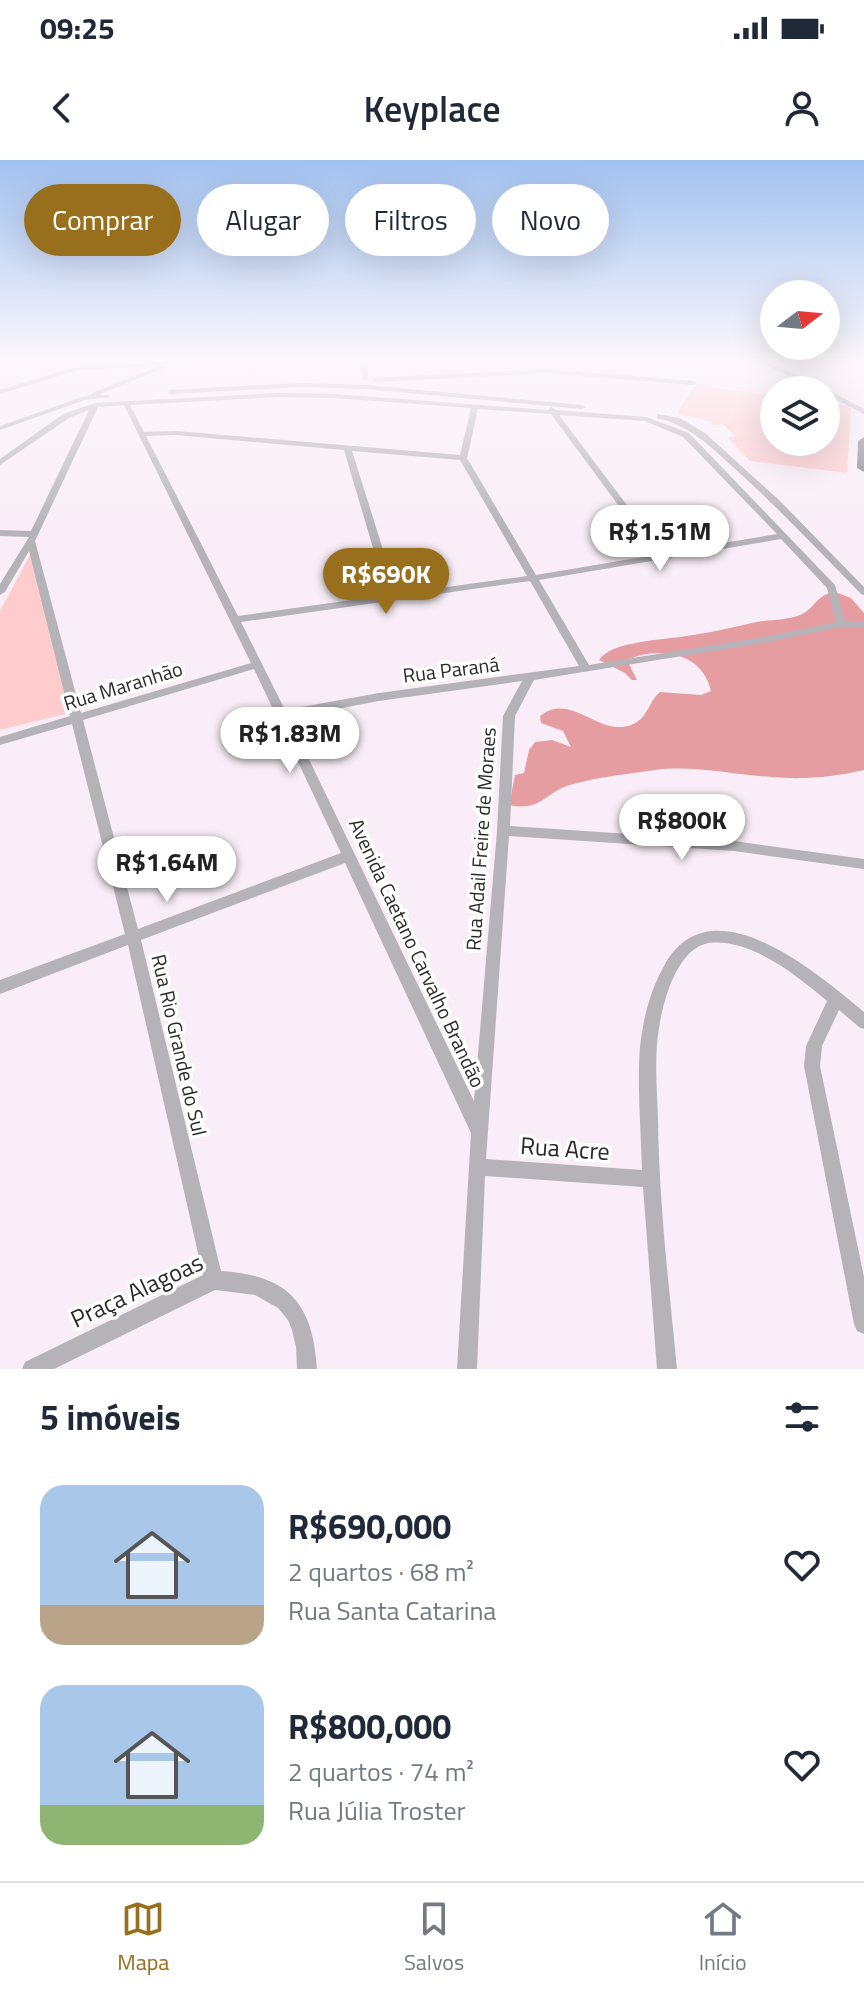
<!DOCTYPE html>
<html lang="pt">
<head>
<meta charset="utf-8">
<style>
	:root { --surface:#fff; --page:#f2f2f3; --text:#1f2937; --muted:#747a83; --line:#e0e1e3; --accent:#986f1c }
	body { margin:0; font-family:"Titillium Web",sans-serif; background:var(--page); color:var(--text); height:100vh; display:flex; flex-direction:column; font-size:30px; white-space:nowrap }
	* { box-sizing:border-box; margin:0 }
	p { font-size:26px; color:var(--muted) }
	.icon { flex:none; width:44px; height:44px; fill:none; stroke:currentColor; stroke-width:2; stroke-linecap:round; stroke-linejoin:round }
	.map { position:relative; height:1209px; overflow:hidden }
	.details { display:flex; flex-direction:column; background:var(--surface); flex:1 }
	.details>* { flex:none }
	.hud { position:absolute; left:24px; top:24px; width:816px; height:72px; display:flex; gap:16px }
	.needle { width:52px; rotate:74deg }
	.fabs { position:absolute; left:760px; top:120px; display:grid; gap:16px }
	.fabs a { display:grid; place-items:center; width:80px; height:80px; border-radius:50%; background:var(--surface); box-shadow:0 8px 32px #0002; font-size:40px }
	.price { position:absolute; translate:-50% -68px; padding:0 18px; border-radius:28px; background:#fff; color:#222; font-size:26px; line-height:52px; filter:drop-shadow(0 2px 4px #0008) }
	.price::after { content:''; position:absolute; left:50%; top:48px; width:24px; height:18px; margin-left:-12px; background:inherit; clip-path:polygon(0 0,100% 0,50% 100%) }
	.price.active { background:var(--accent); color:#fff }
	ul { padding:0; list-style:none }
	li { display:flex; align-items:center; gap:24px; height:200px; padding:0 40px }
	li span { display:grid; place-items:center; flex:none; width:224px; height:160px; border-radius:24px; color:#555 }
	li>.icon { margin-inline-start:auto }
	span .icon { width:96px; height:96px; fill:#fffc; stroke-width:1 }
	li b { font-size:34px }
	h2 { display:flex; justify-content:space-between; align-items:center; height:96px; padding:0 40px; font-size:34px }
	.tag { padding:0 28px; border-radius:36px; background:var(--surface); box-shadow:0 8px 32px #0002; font-size:28px; line-height:72px }
	.tag.active { background:var(--accent); color:#fff }
	.status { display:flex; justify-content:space-between; align-items:center; height:56px; padding:0 40px; background:var(--surface); direction:ltr }
	.status svg { height:22px; fill:currentColor }
	header { display:flex; justify-content:space-between; align-items:center; height:104px; padding:0 40px; background:var(--surface); font-size:36px; font-weight:600 }
	.dock { display:flex; justify-content:space-around; align-items:center; height:112px; border-top:2px solid var(--line); background:var(--surface); font-size:22px; color:var(--muted) }
	.dock a { display:grid; justify-items:center; gap:4px }
	.dock .active { color:var(--accent) }
	.map>svg:first-child { display:block }
	.green { fill:#ffccce }
	.forest { fill:#e69da1 }
	.lines { fill:none; stroke-linecap:round; stroke-linejoin:round }
	.minor { fill:#b6b3b8; fill-rule:evenodd }
	.primary { fill:#847f88; fill-rule:evenodd }
	.labels { text-anchor:middle; stroke-width:7; stroke-linejoin:round; paint-order:stroke }
	.street-label { font-size:20px; fill:#2b272a; stroke:#fff }
	.near-street-label { font-size:24px; fill:#2b272a; stroke:#fff }
</style>
</head>
<body>
<div class="status"><b>09:25</b><svg viewBox="0 0 49 12"><path d="M0 12V9h3v3zM5 12V6h3v6zM10 12V3h3v9zM15 12V0h3v12zM26 1h20v11H26zM47 4h2v5h-2z"/></svg></div>
<header><svg class="icon" aria-label="back" viewBox="0 0 24 24"><path d="M15 5l-7 7 7 7"/></svg>Keyplace<svg class="icon" aria-label="person" viewBox="0 0 24 24"><circle cx="12" cy="8" r="4"/><path d="M4 21q1-7 8-7t8 7"/></svg></header>
<div class="map">
<svg width="864" height="1209" viewBox="0 0 864 1209">
	<rect width="100%" height="100%" fill="#f9eef7"/>
	<path class="green" d="M695,225L774,236V282H826V243L851,246L847,313L750,301L728,278L735,276L723,264L712,265V262L677,253Z
		M31,393L73,552L0,570V451Z"/>
	<path class="forest" d="M835,432L851,438L864,453V610C835,617 802,620 772,617C732,615 696,605 655,610C627,614 598,617 570,625C544,633 541,652 509,645L515,615L524,613L529,590L535,582L552,580L571,587L563,571L541,563L540,556C571,531 598,577 631,565C648,559 648,542 660,532L701,535L711,531C702,491 658,486 627,500L637,520H632L625,513L599,500C611,481 664,480 686,476C709,473 730,468 752,463C768,459 785,461 800,455C815,449 815,435 835,432Z"/>
	<g class="lines">
		<path class="minor" d="M172,201H204L201,203L162,205L165,207L164,208L98,235H109V237L85,240L0,270V266L82,237L91,235L92,233L161,205L79,210L0,234V230L78,206Z
			M360,201H366L368,220L363,219Z
			M756,201H764L810,220L864,249V254L826,234V230H819Z
			M547,209L694,221L697,223L694,225L547,213L375,222L372,220L375,218Z
			M300,223L365,225L582,245L586,247L582,249L365,229L300,227L170,234L167,232L170,230Z
			M277,233L335,234L548,250L551,247L556,250L646,257L689,273L835,425L845,461H864V467H841L768,482L534,520L515,556L510,666L734,681L864,699V709L734,691L509,676L486,999L642,1010C641,971 637,925 640,887C643,859 650,831 664,806C710,720 818,814 864,852V869L859,867L839,850L822,886L820,906L864,1117V1174L857,1171L854,1164L804,906L806,886L827,841C797,816 751,778 709,783C677,788 663,841 659,868C654,898 657,928 658,959C659,1043 669,1126 677,1209H657L643,1027L485,1016L477,1209H457L471,973L345,703L141,780L221,1111C288,1115 313,1143 317,1209H297L296,1187L292,1170L288,1160L278,1148L255,1135L215,1130L54,1209H22L25,1202L203,1115L128,785L0,834V820L125,774L72,564L0,585V577L70,556L29,391L5,432L0,435V424L29,377L0,376V370L31,371L89,250L69,258L0,305V299L63,254L95,243ZM277,237L335,238L471,248L460,295L176,271L144,272L130,245ZM124,245L251,503L81,553L35,381L98,247ZM478,249L551,254L655,395L536,415L467,298ZM559,255L645,261L683,277L777,374L663,393ZM176,275L344,290L387,435L238,456L146,276ZM352,291L460,300L527,416L397,434ZM781,379L827,428L836,462L768,476L589,505L539,420ZM530,421L579,506L379,533L285,550L241,462ZM254,509L341,693L138,769L83,560ZM522,521L503,556L497,671L474,941L289,558L379,541Z
			M657,254L680,258L705,273L779,340L864,427V435L861,434C822,394 784,354 743,316C716,292 693,266 657,258Z"/>
		<path class="primary" d="M864,277V312L857,308L858,281Z"/>
	</g>
	<linearGradient id="sky" x2="0" y2="1"><stop stop-color="#a1c1ef"/><stop offset="0.54" stop-color="#fcf7fb"/><stop offset="1" stop-color="#fcf7fb" stop-opacity="0"/></linearGradient>
	<rect width="864" height="370" fill="url(#sky)"/>
	<g class="labels">
		<g class="street-label">
			<text transform="translate(451 510) rotate(-7)" y="7">Rua Paraná</text>
			<text transform="translate(123 526) rotate(-17)" y="7">Rua Maranhão</text>
			<text transform="translate(481 679) rotate(-86)" y="7">Rua Adail Freire de Moraes</text>
			<text transform="translate(417 793) rotate(65)" y="7">Avenida Caetano Carvalho Brandão</text>
			<text transform="translate(179 885) rotate(77)" y="7">Rua Rio Grande do Sul</text>
		</g>
		<g class="near-street-label">
			<text transform="translate(565 989) rotate(4)" y="8">Rua Acre</text>
			<text transform="translate(137 1131) rotate(-25)" y="8">Praça Alagoas</text>
		</g>
	</g>
</svg>
<div class="fabs">
<a><svg class="needle" viewBox="-14 -14 28 28"><path d="M0-13l5 13h-10z" fill="#e53935"/><path d="M0 13l5-13h-10z" fill="#747a83"/></svg></a>
<a><svg class="icon" aria-label="layers" viewBox="0 0 24 24"><path d="M12 4l9 5-9 5-9-5zM3 14l9 5 9-5"/></svg></a>
</div>
<b class="price" style="left:660px;top:413px">R$1.51M</b>
<b class="price active" style="left:386px;top:456px">R$690K</b>
<b class="price" style="left:290px;top:615px">R$1.83M</b>
<b class="price" style="left:682px;top:702px">R$800K</b>
<b class="price" style="left:167px;top:744px">R$1.64M</b>
<div class="hud">
<a class="tag active">Comprar</a>
<a class="tag">Alugar</a>
<a class="tag">Filtros</a>
<a class="tag">Novo</a>
</div>
</div>
<section class="details">
<h2>5 imóveis<svg class="icon" aria-label="filters" viewBox="0 0 24 24"><path d="M4 7h16M4 17h16"/><circle cx="9" cy="7" r="2"/><circle cx="15" cy="17" r="2"/></svg></h2>
<ul>
<li><span style="background:linear-gradient(#a9c7e8 75%,#b9a48a 0)"><svg class="icon" aria-label="home" viewBox="0 0 24 24"><path d="M3 11l9-7 9 7M6 9v11h12V9"/></svg></span><div><b>R$690,000</b><p>2 quartos · 68 m²</p><p>Rua Santa Catarina</p></div><svg class="icon" aria-label="heart" viewBox="0 0 24 24"><path d="M12 20l-8-8c-3-5 5-10 8-4 3-6 11-1 8 4z"/></svg></li>
<li><span style="background:linear-gradient(#a9c7e8 75%,#8fb573 0)"><svg class="icon" aria-label="home" viewBox="0 0 24 24"><path d="M3 11l9-7 9 7M6 9v11h12V9"/></svg></span><div><b>R$800,000</b><p>2 quartos · 74 m²</p><p>Rua Júlia Troster</p></div><svg class="icon" aria-label="heart" viewBox="0 0 24 24"><path d="M12 20l-8-8c-3-5 5-10 8-4 3-6 11-1 8 4z"/></svg></li>
</ul>
</section>
<nav class="dock">
<a class="active"><svg class="icon" aria-label="map" viewBox="0 0 24 24"><path d="M3 6l6-2 6 2 6-2v14l-6 2-6-2-6 2zM9 4v14M15 6v14"/></svg>Mapa</a>
<a><svg class="icon" aria-label="saved" viewBox="0 0 24 24"><path d="M7 4h10v16l-5-4-5 4z"/></svg>Salvos</a>
<a><svg class="icon" aria-label="home" viewBox="0 0 24 24"><path d="M3 11l9-7 9 7M6 9v11h12V9"/></svg>Início</a>
</nav>
</body>
</html>
